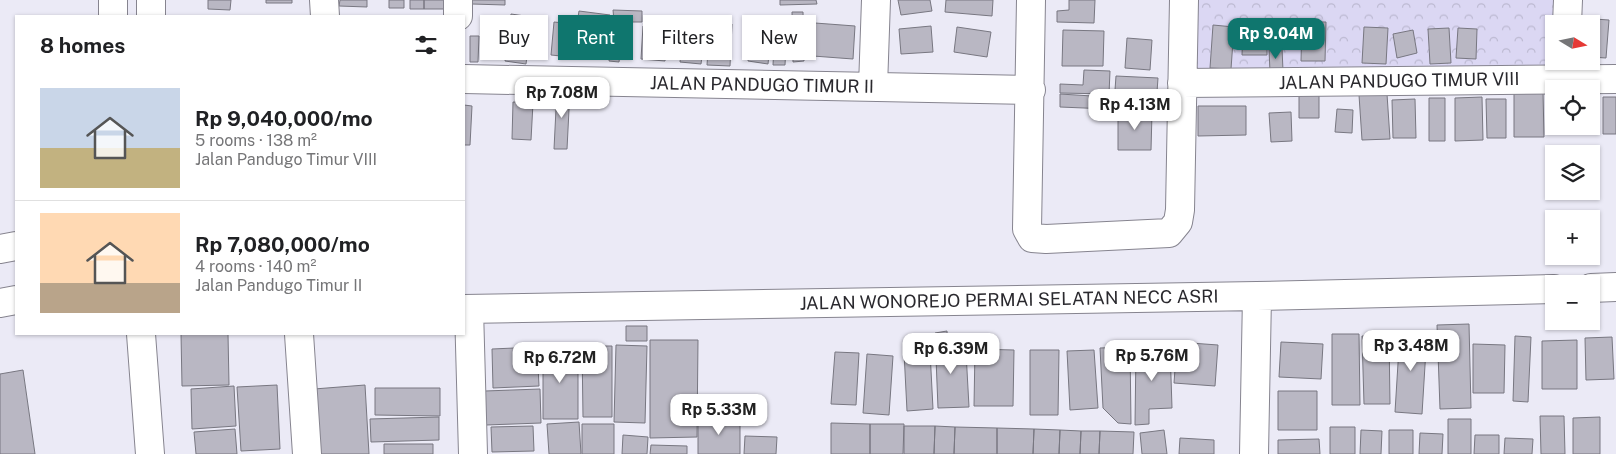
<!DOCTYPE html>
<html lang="en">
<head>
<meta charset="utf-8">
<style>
	:root { --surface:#fff; --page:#f6f6f6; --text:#202124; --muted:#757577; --line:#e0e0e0; --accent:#0f766e }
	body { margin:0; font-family:"Public Sans",sans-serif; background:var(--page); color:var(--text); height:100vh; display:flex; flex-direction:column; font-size:19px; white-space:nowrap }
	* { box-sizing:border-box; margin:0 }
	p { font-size:16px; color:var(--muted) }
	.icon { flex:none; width:28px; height:28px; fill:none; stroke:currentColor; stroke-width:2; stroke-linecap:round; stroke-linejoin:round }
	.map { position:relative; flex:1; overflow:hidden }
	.drawer { position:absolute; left:15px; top:15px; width:450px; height:320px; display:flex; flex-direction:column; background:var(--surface); border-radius:0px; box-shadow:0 1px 4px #0004 }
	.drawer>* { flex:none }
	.banner { position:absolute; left:480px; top:15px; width:475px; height:45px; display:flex; gap:10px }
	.needle { width:32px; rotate:100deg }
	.tools { position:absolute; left:1545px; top:15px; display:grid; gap:10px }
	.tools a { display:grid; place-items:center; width:55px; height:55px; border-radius:0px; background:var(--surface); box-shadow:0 1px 4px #0004; font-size:25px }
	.price { position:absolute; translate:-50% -42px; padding:0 11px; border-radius:10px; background:#fff; color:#222; font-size:16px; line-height:32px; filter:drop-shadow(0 1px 2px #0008) }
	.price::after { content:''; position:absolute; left:50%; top:30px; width:15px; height:11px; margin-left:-8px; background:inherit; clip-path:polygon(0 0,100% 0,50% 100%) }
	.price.current { background:var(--accent); color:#fff }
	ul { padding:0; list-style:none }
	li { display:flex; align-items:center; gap:15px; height:125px; padding:0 25px }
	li+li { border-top:1px solid var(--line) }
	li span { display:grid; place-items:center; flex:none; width:140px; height:100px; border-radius:0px; color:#555 }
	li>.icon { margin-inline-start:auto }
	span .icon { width:60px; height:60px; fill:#fffc; stroke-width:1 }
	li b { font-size:21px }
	h2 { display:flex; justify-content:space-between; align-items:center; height:60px; padding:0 25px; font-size:21px }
	.pill { padding:0 18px; border-radius:0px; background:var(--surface); box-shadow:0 1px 4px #0004; font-size:18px; line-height:45px }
	.pill.current { background:var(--accent); color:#fff }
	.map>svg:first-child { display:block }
	.park { fill:url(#park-crowns) }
	.building { fill:#b9b7c3; stroke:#787781 }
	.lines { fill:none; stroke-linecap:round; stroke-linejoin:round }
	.street-casing { stroke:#86848f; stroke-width:30 }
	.secondary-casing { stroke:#86848f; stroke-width:30 }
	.street { stroke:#fff; stroke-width:28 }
	.secondary { stroke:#fff; stroke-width:28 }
	.labels { text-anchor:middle; stroke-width:5; stroke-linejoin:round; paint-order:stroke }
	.street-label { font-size:18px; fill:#2a292e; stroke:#fff }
</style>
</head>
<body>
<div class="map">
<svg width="1616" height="454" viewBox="0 0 1616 454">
	<defs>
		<pattern id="park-crowns" width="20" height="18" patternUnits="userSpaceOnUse" patternTransform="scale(1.25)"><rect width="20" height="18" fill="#dbd7f3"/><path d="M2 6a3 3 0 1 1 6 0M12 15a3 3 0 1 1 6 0" fill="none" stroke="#bcb9d1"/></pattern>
	</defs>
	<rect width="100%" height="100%" fill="#ebeaf6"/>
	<path class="park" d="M1184,0H1568L1554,24V61H1565L1564,79L1182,83Z"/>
	<path class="building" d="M208,0H231L230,10L208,9Z
		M266,0H292V3H266Z
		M340,0H367V7L339,6Z
		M389,0H404V8H389Z
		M410,0H424V9H410Z
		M424,0H448L447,9H424Z
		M472,0H505V5L472,4Z
		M780,0H816L817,4L780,5Z
		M898,0H930L932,11L901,15Z
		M946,0H993L992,16L945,12Z
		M1069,0H1095L1094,23L1057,22V11L1069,10Z
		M613,10L642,11V22H624L619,62L609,61L614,21Z
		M579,11L610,15L609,28L577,24Z
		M792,12H803L804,61L793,62Z
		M511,14L532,17L526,64L505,61Z
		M1580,18L1609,20L1606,58L1591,57V24H1580Z
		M554,22L574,24L571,57L551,55Z
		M684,22L706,24L701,64L680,62Z
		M1302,22H1326L1325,61H1301Z
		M710,23L732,24L730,66L707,65Z
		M752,23L772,25L768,64L748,61Z
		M815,23L855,26L853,59L813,56Z
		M485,25H505V41L485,40Z
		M775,25L787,26L785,65H773Z
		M1213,25L1234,27L1231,69L1210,68Z
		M643,26L667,28L665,61L641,59Z
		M931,26L933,52L901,54L899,29Z
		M957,27L991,32L987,57L954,52Z
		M1243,27H1267V55H1242Z
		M1364,27L1388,28L1386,64L1362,63Z
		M1449,28L1451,63L1430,64L1428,29Z
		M1458,28L1477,29L1476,59L1456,58Z
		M1063,30L1104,31L1103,66H1062Z
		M1413,30L1417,53L1397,58L1393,34Z
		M470,36H479L478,62H470Z
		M1127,38L1152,40L1150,70L1125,68Z
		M1282,48L1283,71L1270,72L1269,49Z
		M1084,70L1110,71L1109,94L1060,93V84L1083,85Z
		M1116,76L1158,78L1156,106L1114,104Z
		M557,89L570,90L567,149H554Z
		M1319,89V118H1299V90Z
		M1543,92L1544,137H1514V93Z
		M1060,94L1108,97V109L1060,107Z
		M1387,94L1390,139L1362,140L1359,95Z
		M1482,97L1483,140L1455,141V98Z
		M1603,97H1616V134H1603Z
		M1429,98H1445V141H1429Z
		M1415,99L1416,138H1393L1392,100Z
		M1486,99H1506V138H1487Z
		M513,102L533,103L531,140L512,139Z
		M464,105L472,106L470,145H464Z
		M1198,106H1246V135L1198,136Z
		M1337,109L1353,110L1352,133L1335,132Z
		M1291,112L1292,141L1271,142L1269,113Z
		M1118,113H1152L1151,150H1118Z
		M1469,324L1471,408L1440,409L1437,325Z
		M626,326H647V341H626Z
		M947,331L948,353L966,352L969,407L938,408L935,333Z
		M1400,331L1427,333L1422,414L1395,412Z
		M181,334H228L229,385L182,386Z
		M1332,334H1359L1360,405H1332Z
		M1362,336H1389L1390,404H1364Z
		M1515,336L1531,337L1528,402L1513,401Z
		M1612,337L1614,379L1586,380L1585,338Z
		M650,340H698L697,437L650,438Z
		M1577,340V389H1542V341Z
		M1177,342L1218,345L1215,386L1174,383Z
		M1281,342L1323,344L1321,379L1279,377Z
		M1473,344L1505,345L1504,393H1473Z
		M616,345L647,346L645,423L614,422Z
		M582,346H612V417H583Z
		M537,347L539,386L493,388L492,349Z
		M1130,347L1131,424L1118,423L1103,408L1100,348Z
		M1170,347L1172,408L1149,409V424L1135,425L1136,348Z
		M975,349L1014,350L1013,406H974Z
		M543,350H578V419H543Z
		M1030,350H1059L1058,415H1030Z
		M1094,350L1098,408L1070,410L1067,351Z
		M930,351L933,409L907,411L904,352Z
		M835,352L859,353L856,405L831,404Z
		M867,354L893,356L889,415L863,413Z
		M23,370L35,454H0V374Z
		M277,385L280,449L241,451L237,387Z
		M365,385L369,454H319L314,389Z
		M234,386L236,426L192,429L191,389Z
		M375,388H440V416L375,415Z
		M540,389L541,423L486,425L485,391Z
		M1278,391H1317V430H1278Z
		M1540,416H1564L1565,454H1541Z
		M439,417V440L371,442L370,419Z
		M740,417V454H698V418Z
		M1600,417V454H1573V418Z
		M1448,419H1471V454H1448Z
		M579,422L581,454H549L547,424Z
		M831,423L870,424V454H831Z
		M582,424H614V454H582Z
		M870,424H904L903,454H870Z
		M533,426L534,451L492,452L491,427Z
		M904,426H935L934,454H904Z
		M935,426L955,427L954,454H934Z
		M955,427L997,428V454H954Z
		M1330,427H1355V454H1330Z
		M997,428L1034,429L1033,454H997Z
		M235,429L237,454H196L194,432Z
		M1034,429L1060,430L1059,454H1033Z
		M1060,430L1081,431L1080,454H1059Z
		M1164,430L1167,454H1142L1140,433Z
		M1361,430L1382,431L1381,454H1360Z
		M1389,430H1413V454H1389Z
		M1081,431H1100L1099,454H1080Z
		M1100,431L1134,432L1133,454H1099Z
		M1420,433L1443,434L1442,454H1419Z
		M623,435L648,437L647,454H622Z
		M1475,435H1499V454H1474Z
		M745,436L777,437L776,454H744Z
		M1180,438L1214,440V454H1179Z
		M1505,438L1533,439L1532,454H1504Z
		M1319,439L1320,454H1278V440Z
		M384,444H433V454H384Z
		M651,445L687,446V454H650Z"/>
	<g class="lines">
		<defs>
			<path id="street" d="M324,0L325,16
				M1031,0L1027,229L1032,238L1046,239L1169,233L1178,222L1180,210L1184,0
				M458,16V0
				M1567,24L1568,0
				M464,79L1031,90
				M1182,83L1616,79
				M873,87L876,0
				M1591,288L1616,287
				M464,309L1257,296L1554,289
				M469,309L473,454
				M141,334L150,454
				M299,334L307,454
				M1254,454L1257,296"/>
			<path id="secondary" d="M113,0V16
				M151,16V0
				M0,249L16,246
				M0,303L16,300"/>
		</defs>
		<use href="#street" class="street-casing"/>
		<use href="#secondary" class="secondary-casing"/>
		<use href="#street" class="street"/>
		<use href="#secondary" class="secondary"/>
	</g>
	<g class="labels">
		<g class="street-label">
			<text transform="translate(1399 81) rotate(-1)" y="6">JALAN PANDUGO TIMUR VIII</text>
			<text transform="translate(762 85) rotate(1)" y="6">JALAN PANDUGO TIMUR II</text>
			<text transform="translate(1009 300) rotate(-1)" y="6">JALAN WONOREJO PERMAI SELATAN NECC ASRI</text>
		</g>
	</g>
</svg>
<div class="tools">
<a><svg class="needle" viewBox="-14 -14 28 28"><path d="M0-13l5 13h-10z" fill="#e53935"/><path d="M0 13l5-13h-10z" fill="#757577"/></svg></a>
<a><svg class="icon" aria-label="locate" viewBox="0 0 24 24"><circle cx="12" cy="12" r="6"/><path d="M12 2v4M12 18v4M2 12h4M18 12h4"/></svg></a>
<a><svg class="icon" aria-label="layers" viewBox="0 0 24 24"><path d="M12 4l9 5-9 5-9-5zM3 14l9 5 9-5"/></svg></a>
<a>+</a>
<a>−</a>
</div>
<b class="price current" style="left:1276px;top:60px">Rp 9.04M</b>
<b class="price" style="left:562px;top:119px">Rp 7.08M</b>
<b class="price" style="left:1135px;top:131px">Rp 4.13M</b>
<b class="price" style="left:1411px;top:372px">Rp 3.48M</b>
<b class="price" style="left:951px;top:375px">Rp 6.39M</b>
<b class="price" style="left:1152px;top:382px">Rp 5.76M</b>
<b class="price" style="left:560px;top:384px">Rp 6.72M</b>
<b class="price" style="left:719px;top:436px">Rp 5.33M</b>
<div class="banner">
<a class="pill">Buy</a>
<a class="pill current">Rent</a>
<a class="pill">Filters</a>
<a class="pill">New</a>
</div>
<section class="drawer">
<h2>8 homes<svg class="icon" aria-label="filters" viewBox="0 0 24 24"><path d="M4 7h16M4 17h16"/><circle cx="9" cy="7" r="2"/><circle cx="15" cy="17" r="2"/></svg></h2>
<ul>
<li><span style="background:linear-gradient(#c9d6e8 60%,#c2b280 0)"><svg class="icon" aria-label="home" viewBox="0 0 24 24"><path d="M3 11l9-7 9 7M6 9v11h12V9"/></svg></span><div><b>Rp 9,040,000/mo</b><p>5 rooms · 138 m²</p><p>Jalan Pandugo Timur VIII</p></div></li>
<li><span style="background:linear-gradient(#ffd9b3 70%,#b9a48a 0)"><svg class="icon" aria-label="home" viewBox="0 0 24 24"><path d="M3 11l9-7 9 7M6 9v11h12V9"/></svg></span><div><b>Rp 7,080,000/mo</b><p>4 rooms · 140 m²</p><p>Jalan Pandugo Timur II</p></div></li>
</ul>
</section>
</div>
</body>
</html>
